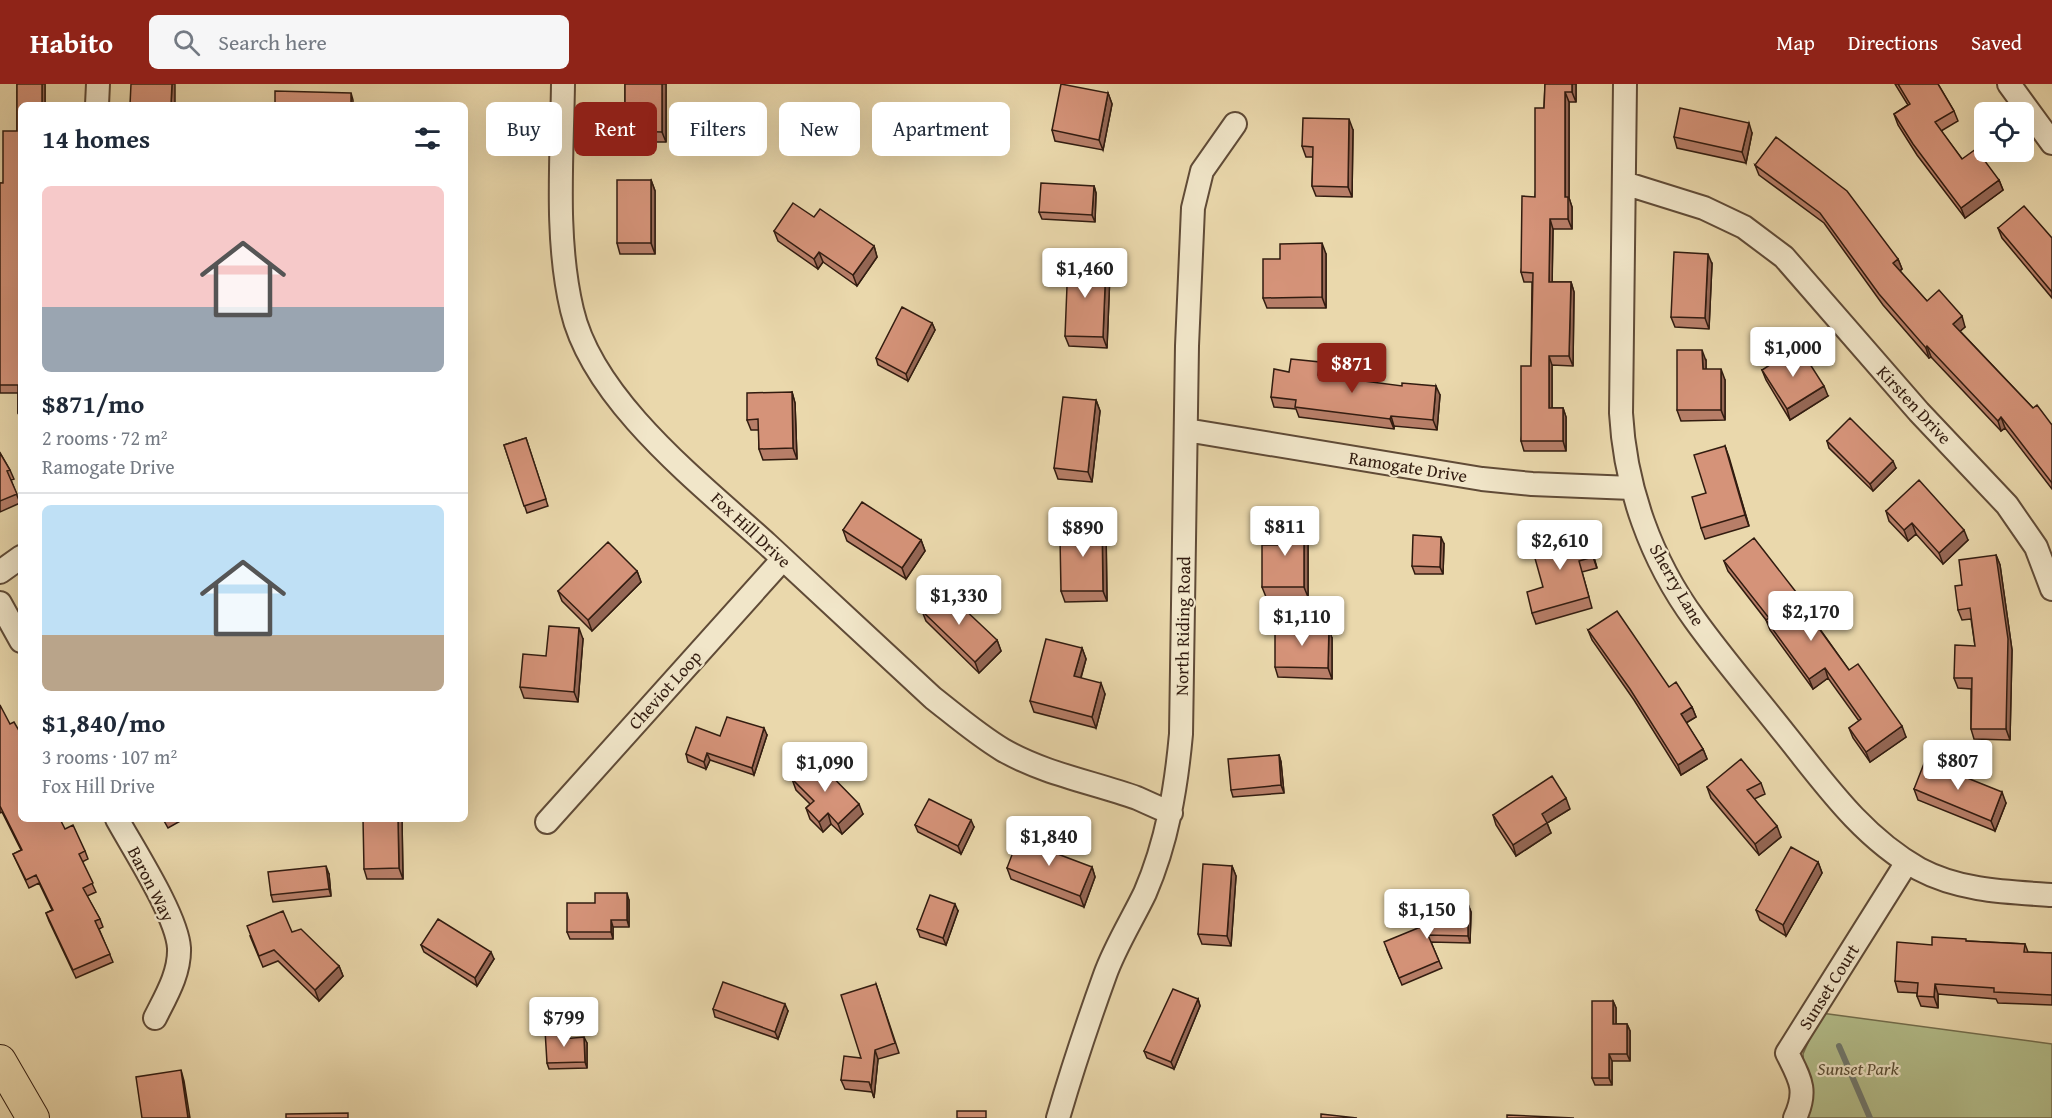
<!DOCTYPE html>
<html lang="en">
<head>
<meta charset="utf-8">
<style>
	:root { --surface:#fff; --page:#f6f6f7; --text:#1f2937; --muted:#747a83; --line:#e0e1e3; --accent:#8f2418 }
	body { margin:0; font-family:"Gentium Book Plus",serif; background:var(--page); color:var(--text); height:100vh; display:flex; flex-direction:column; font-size:22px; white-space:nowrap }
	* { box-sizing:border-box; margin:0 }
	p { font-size:20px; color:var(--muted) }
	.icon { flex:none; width:33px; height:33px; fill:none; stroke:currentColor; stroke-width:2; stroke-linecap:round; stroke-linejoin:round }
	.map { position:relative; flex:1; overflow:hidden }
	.side { position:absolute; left:18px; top:18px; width:450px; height:720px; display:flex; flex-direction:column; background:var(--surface); border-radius:9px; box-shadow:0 6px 24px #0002 }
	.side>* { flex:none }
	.top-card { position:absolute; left:486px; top:18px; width:570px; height:54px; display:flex; gap:12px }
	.tools { position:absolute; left:1974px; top:18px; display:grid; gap:12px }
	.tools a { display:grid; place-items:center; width:60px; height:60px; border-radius:9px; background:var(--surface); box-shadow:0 6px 24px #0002; font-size:30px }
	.price { position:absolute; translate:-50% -51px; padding:0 14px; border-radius:6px; background:#fff; color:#222; font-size:20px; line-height:39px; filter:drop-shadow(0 2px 3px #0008) }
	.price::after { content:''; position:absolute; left:50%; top:36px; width:18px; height:14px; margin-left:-9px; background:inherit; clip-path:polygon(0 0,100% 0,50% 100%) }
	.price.active { background:var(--accent); color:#fff }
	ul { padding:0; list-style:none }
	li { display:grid; align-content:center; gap:12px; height:318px; padding:0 24px }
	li+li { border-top:2px solid var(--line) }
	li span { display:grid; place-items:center; height:186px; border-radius:9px; color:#555 }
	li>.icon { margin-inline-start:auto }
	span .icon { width:108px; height:108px; fill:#fffc; stroke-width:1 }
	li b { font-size:26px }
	h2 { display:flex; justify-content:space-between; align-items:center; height:72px; padding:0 24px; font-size:26px }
	.chip { padding:0 21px; border-radius:9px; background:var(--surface); box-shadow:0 6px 24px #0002; font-size:21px; line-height:54px }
	.chip.active { background:var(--accent); color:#fff }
	header { display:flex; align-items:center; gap:36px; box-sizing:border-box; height:84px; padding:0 30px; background:var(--accent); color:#fff }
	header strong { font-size:28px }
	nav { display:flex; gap:33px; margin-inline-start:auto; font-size:21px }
	.search { width:420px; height:54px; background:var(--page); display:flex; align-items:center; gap:15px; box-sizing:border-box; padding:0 21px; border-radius:9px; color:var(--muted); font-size:22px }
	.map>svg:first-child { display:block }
	.green { fill:#b4bf8c; stroke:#736e4e; stroke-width:1.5 }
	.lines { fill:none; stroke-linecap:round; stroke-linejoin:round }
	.stream { stroke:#707a70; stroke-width:6 }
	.minor-casing { stroke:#604b37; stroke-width:26 }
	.highway-casing { stroke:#321c10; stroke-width:34 }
	.minor { stroke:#f1e6c9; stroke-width:22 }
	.highway { stroke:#ead8ac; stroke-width:32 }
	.wall { fill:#b77e68; stroke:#321c10; stroke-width:1.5 }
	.shaded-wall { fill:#956755; stroke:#321c10; stroke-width:1.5 }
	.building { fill:#d59379; stroke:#321c10; stroke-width:1.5 }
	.labels { text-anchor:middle; stroke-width:4.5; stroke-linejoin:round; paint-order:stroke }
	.street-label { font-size:18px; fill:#321c10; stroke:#f1e6c9 }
	.park-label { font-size:18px; font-style:italic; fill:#594d35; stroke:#f1e6c9 }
</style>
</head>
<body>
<header>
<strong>Habito</strong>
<div class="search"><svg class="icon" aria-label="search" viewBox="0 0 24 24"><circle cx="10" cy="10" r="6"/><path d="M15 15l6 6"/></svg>Search here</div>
<nav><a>Map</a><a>Directions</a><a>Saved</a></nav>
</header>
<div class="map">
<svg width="2052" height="1034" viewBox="0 0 2052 1034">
	<rect width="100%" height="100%" fill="#ead8ac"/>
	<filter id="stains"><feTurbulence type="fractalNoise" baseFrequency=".00333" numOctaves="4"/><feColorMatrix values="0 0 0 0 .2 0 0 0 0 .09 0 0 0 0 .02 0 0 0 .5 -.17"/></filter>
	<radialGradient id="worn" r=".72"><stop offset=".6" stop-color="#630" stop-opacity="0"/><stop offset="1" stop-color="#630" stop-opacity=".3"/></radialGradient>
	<path class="green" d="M1821,929L2052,960V1034H1808L1803,970Z"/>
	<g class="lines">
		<path class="stream" d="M1839,962L1870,1034"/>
		<defs>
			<path id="minor" d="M563,0C562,73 555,155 572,226C593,317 700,399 767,460C822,511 878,563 933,614C956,632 978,651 1003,666C1045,690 1092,698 1137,714C1148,719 1159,724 1171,729
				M1625,0L1621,329C1625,403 1651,476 1695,536C1723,575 1755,612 1785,650C1825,700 1862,753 1919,785C1960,807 2007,808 2052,811
				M2009,0L2052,59
				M97,21L98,0
				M1624,99L1704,124L1744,143L1784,173L1919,328L2007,421L2036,463L2052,505
				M1186,346L1482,395L1532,400L1632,404
				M0,488L21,473
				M0,519L21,557
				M117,735C134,766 177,832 179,864C180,889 166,912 155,934
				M547,738L783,475
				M1058,1034C1072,986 1088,938 1105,891C1115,863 1132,836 1145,809C1167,758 1176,705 1181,650L1187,262L1193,124L1202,87L1235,40
				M1795,1034C1808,1006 1800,995 1787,969L1907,778"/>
			<path id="highway" d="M0,977L33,1034"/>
		</defs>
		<use href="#minor" class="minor-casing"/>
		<use href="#highway" class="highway-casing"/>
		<use href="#minor" class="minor"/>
		<use href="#highway" class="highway"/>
	</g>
	<path class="wall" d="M17,0H45V21H21V336L18,329V309H0V99H3L17,47Z
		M625,0H666V58H629L625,47Z
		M1545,0H1576V18H1569V114L1572,123V145H1553L1552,198H1571L1574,208L1573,282L1552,281V324H1563L1566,333V367H1524L1521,357L1531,282L1532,198H1524L1521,188L1535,113L1544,24Z
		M1895,0H1938L1954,27L1958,37L1941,47L1962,75L1999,96L2003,106L1965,134L1917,71L1898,41L1894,30L1908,21Z
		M1108,9L1112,20L1103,66L1055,57L1052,46Z
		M1353,46L1352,113L1316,112L1312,102L1313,73H1306L1302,62Z
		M1752,49L1746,79L1677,64L1674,53Z
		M1755,81L1898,175L1902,185L1900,187L1927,217L1965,243L1960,247L2033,324L2052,341V405L2005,344L2001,347L1931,273L1929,274L1883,221L1824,139L1759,91Z
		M651,96L655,107V170H620L617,159Z
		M1094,102L1096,109L1095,138L1042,135L1039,128Z
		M814,133L874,162L877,173L857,202L823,178L818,185L778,157L774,147Z
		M1998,144L2052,154V214L2002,154Z
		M1326,170V224H1267L1263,214L1280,175Z
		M1106,179L1110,189L1107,264L1069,262L1065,252Z
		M1712,180L1709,245L1675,243L1671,233Z
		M932,239L935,246L908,297L878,281L876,274Z
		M1706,277V285L1725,296V336L1681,337L1677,326Z
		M1762,286L1828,312L1790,336L1766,296Z
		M1289,288H1323V292L1440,311L1437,346L1394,342V345L1299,333L1296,325L1274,323L1271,313Z
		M792,308L795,319L797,375L763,376L759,365V346H751L747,336Z
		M1096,316L1100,327L1092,398L1058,395L1054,384Z
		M526,354L548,422L527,429L504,361Z
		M1827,357L1896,384L1873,407L1829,364Z
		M1725,362L1749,442L1705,455L1701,444L1706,409Z
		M0,369L10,386L14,395L11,396L20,419L0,428Z
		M1886,427L1968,456L1943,480L1916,450L1908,457L1889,437Z
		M1304,435L1308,445V513H1266L1262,503L1278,461Z
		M1106,445L1107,517L1065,518L1061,507L1080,454Z
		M1585,445L1597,484L1582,488L1592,524L1536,540L1532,529Z
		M843,446L921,456L925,467L906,495L847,457Z
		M1444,460L1443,490H1415L1412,482Z
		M1996,471L2000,481L2012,566L2010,656L1974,655L1971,645V605L1958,604L1954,594L1975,562L1971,535L1962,536L1958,526L1962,501Z
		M1724,477L1800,517L1849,586L1906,653L1870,678L1853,654L1849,644L1859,637L1828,594L1813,605L1770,546L1766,536L1728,487Z
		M637,487L641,498L592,547L562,517L558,507Z
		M922,527L997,556L1001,567L979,589L926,537Z
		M1588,546L1669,603L1692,623L1696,633L1686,639L1703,665L1707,675L1681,691L1634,616L1592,556Z
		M1332,554V595L1278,593L1275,583Z
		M583,555L578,618L524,614L520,603L546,572Z
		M1082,564L1086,575L1081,594L1105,610L1096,644L1034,628L1030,617Z
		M0,621L21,735L65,745L85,767L88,775L82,778L96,808L87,812L100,835L103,843L99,845L113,878L76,894L49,837L46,829L52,826L39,799L29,804L13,770L21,766L2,728L0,729Z
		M767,651L754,691L710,676L706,685L688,678L686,670L720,652Z
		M1279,671L1281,678L1284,709L1233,713L1231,706Z
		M792,695L863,730L842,750L831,740L823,748L810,735L806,724L810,720L796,706Z
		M1761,699L1765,710L1754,715L1781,753L1759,771L1711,714L1707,703Z
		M1914,705L2006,719L1995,747L1918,716Z
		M1570,725L1547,739L1551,749L1516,772L1496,741L1493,731Z
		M163,735H184L168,744Z
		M402,735L403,795H367L364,785Z
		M915,741L974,743L961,770L918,748Z
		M1818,778L1822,789L1786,852L1760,836L1756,826Z
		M1232,782L1236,792L1231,862L1202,860L1198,850Z
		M1092,783L1095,793L1084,823L1011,795L1007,784Z
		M329,790L331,812L273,818L271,811Z
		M629,816V843H613V855H570L567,848L595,819Z
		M1468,820L1471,828L1470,859L1431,858L1442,884L1402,901L1387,866L1440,835Z
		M958,827L946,861L920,853L917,845Z
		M292,848L339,882L343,892L319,917L278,877L263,883L250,852Z
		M1967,857L2025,860L2028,868L2052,869V921L1998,919L1996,915L1938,910V924L1921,922L1917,912V909L1898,908L1895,897L1932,861Z
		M421,861L494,875L477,902L424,868Z
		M876,900L899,969L878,975L874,1014L872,1008L845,1005L841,996L861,974Z
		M1198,915L1200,922L1174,985L1147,974L1144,967Z
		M1613,917L1616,924V940H1627L1630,947V977H1612V1001H1595L1592,994Z
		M713,925L788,927L778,955L715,933Z
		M565,951V954L587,959V984L549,985L547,979Z"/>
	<path class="shaded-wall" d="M42,0H45V21H42Z
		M172,0H175V21H171Z
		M662,0H666V58L662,48Z
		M1572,0H1576V18L1572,8Z
		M1565,8L1569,18V114L1572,123V145L1568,135L1565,113Z
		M351,9L353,16V21H351Z
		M1108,9L1112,20L1103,66L1099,56Z
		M1349,35L1353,46L1352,113L1348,103Z
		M1749,39L1752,49L1746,79L1742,68Z
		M651,96L655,107V170L651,159Z
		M1999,96L2003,106L1965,134L1961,124Z
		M1094,102L1096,109L1095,138L1092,131Z
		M1550,135L1553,145L1552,207L1549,198Z
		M1322,159L1326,170V224L1322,213Z
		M874,162L877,173L857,202L853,191Z
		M819,168L823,178L818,185L814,175Z
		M1708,170L1712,180L1709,245L1705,234Z
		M1898,175L1902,185L1897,189L1893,179Z
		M1106,179L1110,189L1107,264L1103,253Z
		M1571,198L1574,208L1573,282L1569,272Z
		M1962,232L1965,243L1957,250L1953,240Z
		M932,239L935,246L908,297L906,290Z
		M1927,262L1931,273L1929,274L1926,264Z
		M1702,266L1706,277V296L1703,285Z
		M1549,272L1552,281V333L1549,324Z
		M1320,278L1323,288L1322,301L1318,291Z
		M1721,285L1725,296V336L1721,326Z
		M1436,302L1440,311L1437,346L1433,336Z
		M1824,302L1828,312L1790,336L1787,325Z
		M792,308L795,319L797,375L793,364Z
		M1096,316L1100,327L1092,398L1088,388Z
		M1563,324L1566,333V367L1563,357Z
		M1391,332L1394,342V345L1390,335Z
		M2001,333L2005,344L2001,347L1998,337Z
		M1725,362L1729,373L1749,442L1745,431Z
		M1893,377L1896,384L1873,407L1870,400Z
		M1102,434L1106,445L1107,517L1103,507Z
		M1304,435L1308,445V513L1304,503Z
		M1912,439L1916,450L1908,457L1904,446Z
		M1585,445L1589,455L1597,484L1593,473Z
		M1964,446L1968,456L1943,480L1939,469Z
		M1441,453L1444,460L1443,490L1440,483Z
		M921,456L925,467L906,495L902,484Z
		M1996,471L2000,481L2012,566L2010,656L2006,645Z
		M637,487L641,498L592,547L588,536Z
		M579,544L583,555L578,618L574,608Z
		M1329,544L1332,554V595L1328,584Z
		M997,556L1001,567L979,589L975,578Z
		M1082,564L1086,575L1078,603L1074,592Z
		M1825,584L1828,594L1813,605L1809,595Z
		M1101,599L1105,610L1096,644L1092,633Z
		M1692,623L1696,633L1684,640L1681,630Z
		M1902,642L1906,653L1870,678L1866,668Z
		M764,644L767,651L754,691L752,684Z
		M1703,665L1707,675L1681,691L1678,681Z
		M707,669L710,676L706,685L704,678Z
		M1279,671L1281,678L1284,709L1281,701Z
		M2002,708L2006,719L1995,747L1991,737Z
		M1566,714L1570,725L1547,739L1551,749L1516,772L1513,761L1542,730Z
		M859,720L863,730L842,750L838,740Z
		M828,729L831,740L823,748L819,738Z
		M398,735H402L403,795L399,784Z
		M971,736L974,743L961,770L958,762Z
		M1777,742L1781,753L1759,771L1755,760Z
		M1818,778L1822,789L1786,852L1783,841Z
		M326,782L329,790L331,812L329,805Z
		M1232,782L1236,792L1231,862L1227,852Z
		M1092,783L1095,793L1084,823L1080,812Z
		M627,809L629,816V843L627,836Z
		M955,820L958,827L946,861L943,854Z
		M1468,820L1471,828L1470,859L1468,852Z
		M611,836L613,843V855L611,848Z
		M491,868L494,875L477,902L475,894Z
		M339,882L343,892L319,917L315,906Z
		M1935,900L1938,910V924L1934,913Z
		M1198,915L1200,922L1174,985L1171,978Z
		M1613,917L1616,924V947L1613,940Z
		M785,920L788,927L778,955L775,948Z
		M1627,940L1630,947V977L1627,970Z
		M584,953L587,959V984L585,978Z
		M875,966L878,975L874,1014L871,1004Z
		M1609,970L1612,977V1001L1609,994Z
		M181,986L184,997L190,1034H188Z"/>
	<path class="building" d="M17,0H42V21H21V329H18V301H0V99H3V47H17Z
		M131,0H172L171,21H130Z
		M625,0H662V48L625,47Z
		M1061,0L1108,9L1099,56L1052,46Z
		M1545,0H1572V8H1565V113H1568V135H1550L1549,198H1571L1569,272H1549V324H1563V357H1521V282H1531L1533,189L1521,188L1522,112L1535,113V24H1544Z
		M1898,0H1938L1954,27L1935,38L1962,75L1976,65L1999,96L1961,124L1913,60L1894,30L1910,20Z
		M275,7L351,9V21H275Z
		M1680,24L1749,39L1742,68L1674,53Z
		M1303,34L1349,35L1348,103L1312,102L1313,63L1302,62Z
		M1776,53L1847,107L1898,175L1893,179L1927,217L1939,206L1962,232L1953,240L2033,324L2037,321L2052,341V399L2001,333L1998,337L1927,262L1926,264L1879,210L1820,129L1755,81Z
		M617,96H651V159H617Z
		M1041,99L1094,102L1092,131L1039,128Z
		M793,119L814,133L820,125L874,162L853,191L819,168L814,175L774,147Z
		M2024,122L2052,154V208L1998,144Z
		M1322,159V213L1263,214V175H1280V160Z
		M1674,168L1708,170L1705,234L1671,233Z
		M1068,177L1106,179L1103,253L1065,252Z
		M902,223L932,239L906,290L876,274Z
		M1677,266H1702L1703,285H1721V326H1677Z
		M1793,266H1801L1824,302L1787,325L1762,286Z
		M1291,275L1320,278L1318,291L1402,302V299L1436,302L1433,336L1391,332L1390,335L1295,323L1296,316L1271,313L1274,285L1289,288Z
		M792,308L793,364L759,365L758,335L747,336V309Z
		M1063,313L1096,316L1088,388L1054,384Z
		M1850,334L1893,377L1870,400L1827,357Z
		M526,354L546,415L524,422L504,361Z
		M1725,362L1745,431L1701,444L1692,413L1706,409L1694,371Z
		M0,369L10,386L7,387L17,410L0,417Z
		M1919,396L1964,446L1939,469L1912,439L1904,446L1886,427Z
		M862,418L921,456L902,484L843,446Z
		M1080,434H1102L1103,507H1061L1060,454H1080Z
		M1278,435H1304V503H1262V461H1278Z
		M1585,445L1593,473L1579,477L1589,513L1532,529L1527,508L1543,503L1531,460Z
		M1413,451L1441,453L1440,483L1412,482Z
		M1754,454L1796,508L1794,510L1849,586L1858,580L1902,642L1866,668L1849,644L1861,635L1825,584L1809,595L1766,536L1769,534L1724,477Z
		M608,458L637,487L588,536L558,507Z
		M1996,471L2008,555L2006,645H1971L1972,594H1954L1955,561L1975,562L1970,524L1958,526L1955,502L1962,501L1959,476Z
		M943,505L997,556L975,578L922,527Z
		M1617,527L1669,603L1676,598L1692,623L1681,630L1703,665L1678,681L1630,605L1588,546Z
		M549,542L579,544L574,608L520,603L523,570L546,572Z
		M1275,542L1329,544L1328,584L1275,583Z
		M1046,555L1082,564L1074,592L1101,599L1092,633L1030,617Z
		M0,621L10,640L14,638L21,650V735H60L65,745L73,741L85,767L79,770L93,799L83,804L100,835L95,837L110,870L73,886L46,829L53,826L36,791L26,796L13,770L22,766L0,722Z
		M727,633L764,644L752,684L707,669L704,678L686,670L696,643L720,652Z
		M1279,671L1281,701L1231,706L1228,675Z
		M814,674L859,720L838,740L828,729L819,738L806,724L814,717L792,695Z
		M1741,675L1761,699L1747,706L1777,742L1755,760L1707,703Z
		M1925,677L2002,708L1991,737L1914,705Z
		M1552,692L1566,714L1542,730L1547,739L1513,761L1493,731Z
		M929,715L971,736L958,762L915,741Z
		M363,735H398L399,784L364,785Z
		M1018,755L1092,783L1080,812L1007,784Z
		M1791,763L1818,778L1783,841L1756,826Z
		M1203,780L1232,782L1227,852L1198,850Z
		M326,782L329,805L271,811L268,788Z
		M595,809H627V836H611V848H567V819H595Z
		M930,811L955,820L943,854L917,845Z
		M1440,820H1468V852L1428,851L1439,877L1399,894L1384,858L1440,835Z
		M283,827L292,848L301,845L339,882L315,906L274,866L259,872L247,842Z
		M438,835L491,868L475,894L421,861Z
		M1932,853L1966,855V857L2025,860L2024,868L2052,869V911L1994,908V904L1935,900L1934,913L1917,912L1918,899L1895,897L1897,858L1932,861Z
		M723,898L785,920L775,948L713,925Z
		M876,900L895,959L875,966L871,1004L869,998L841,996L844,972L861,974L841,911Z
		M1173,905L1198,915L1171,978L1144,967Z
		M1592,917H1613V940H1627V970H1609V994H1592Z
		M563,945V955L584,953L585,978L547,979L545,946Z
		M181,986L188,1034H142L136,993Z
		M957,1027H986V1034H957Z
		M348,1029V1034H286V1030Z
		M1321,1030L1357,1034H1321Z
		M1507,1031L1574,1034H1507Z"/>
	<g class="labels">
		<g class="street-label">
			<text transform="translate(1914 321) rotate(47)" y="6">Kirsten Drive</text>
			<text transform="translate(1408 383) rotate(9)" y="6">Ramogate Drive</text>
			<text transform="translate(751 446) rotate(43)" y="6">Fox Hill Drive</text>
			<text transform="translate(1677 501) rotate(60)" y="6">Sherry Lane</text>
			<text transform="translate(1183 542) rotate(-89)" y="6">North Riding Road</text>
			<text transform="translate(665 606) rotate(-48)" y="6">Cheviot Loop</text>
			<text transform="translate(151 800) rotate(63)" y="6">Baron Way</text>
			<text transform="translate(1829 903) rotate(-58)" y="6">Sunset Court</text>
		</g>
		<g class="park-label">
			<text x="1858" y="991">Sunset Park</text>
		</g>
	</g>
	<rect width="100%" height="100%" filter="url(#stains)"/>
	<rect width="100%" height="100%" fill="url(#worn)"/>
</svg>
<div class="tools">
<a><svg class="icon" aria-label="locate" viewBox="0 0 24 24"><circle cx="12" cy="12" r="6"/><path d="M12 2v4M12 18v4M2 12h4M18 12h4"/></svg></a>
</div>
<b class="price" style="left:1085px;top:215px">$1,460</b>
<b class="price" style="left:1793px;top:294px">$1,000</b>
<b class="price active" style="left:1352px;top:310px">$871</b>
<b class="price" style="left:1285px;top:473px">$811</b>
<b class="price" style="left:1083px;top:474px">$890</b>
<b class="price" style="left:1560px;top:487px">$2,610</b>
<b class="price" style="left:959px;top:542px">$1,330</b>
<b class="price" style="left:1811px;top:558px">$2,170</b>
<b class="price" style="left:1302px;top:563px">$1,110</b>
<b class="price" style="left:1958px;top:707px">$807</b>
<b class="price" style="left:825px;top:709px">$1,090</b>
<b class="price" style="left:1049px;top:783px">$1,840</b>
<b class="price" style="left:1427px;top:856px">$1,150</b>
<b class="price" style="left:564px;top:964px">$799</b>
<div class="top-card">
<a class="chip">Buy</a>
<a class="chip active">Rent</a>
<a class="chip">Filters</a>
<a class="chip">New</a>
<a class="chip">Apartment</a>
</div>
<section class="side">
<h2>14 homes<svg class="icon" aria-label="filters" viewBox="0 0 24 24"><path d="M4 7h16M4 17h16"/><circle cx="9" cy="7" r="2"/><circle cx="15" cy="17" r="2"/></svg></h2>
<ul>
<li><span style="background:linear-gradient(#f6c9c9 65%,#9aa5b1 0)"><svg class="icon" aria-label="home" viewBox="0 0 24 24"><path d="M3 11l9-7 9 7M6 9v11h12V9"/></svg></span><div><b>$871/mo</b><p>2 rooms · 72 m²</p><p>Ramogate Drive</p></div></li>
<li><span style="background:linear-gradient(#bfe0f5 70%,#b9a48a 0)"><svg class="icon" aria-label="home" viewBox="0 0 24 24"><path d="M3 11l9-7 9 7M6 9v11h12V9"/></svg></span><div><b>$1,840/mo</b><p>3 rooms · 107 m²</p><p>Fox Hill Drive</p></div></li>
</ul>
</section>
</div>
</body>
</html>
